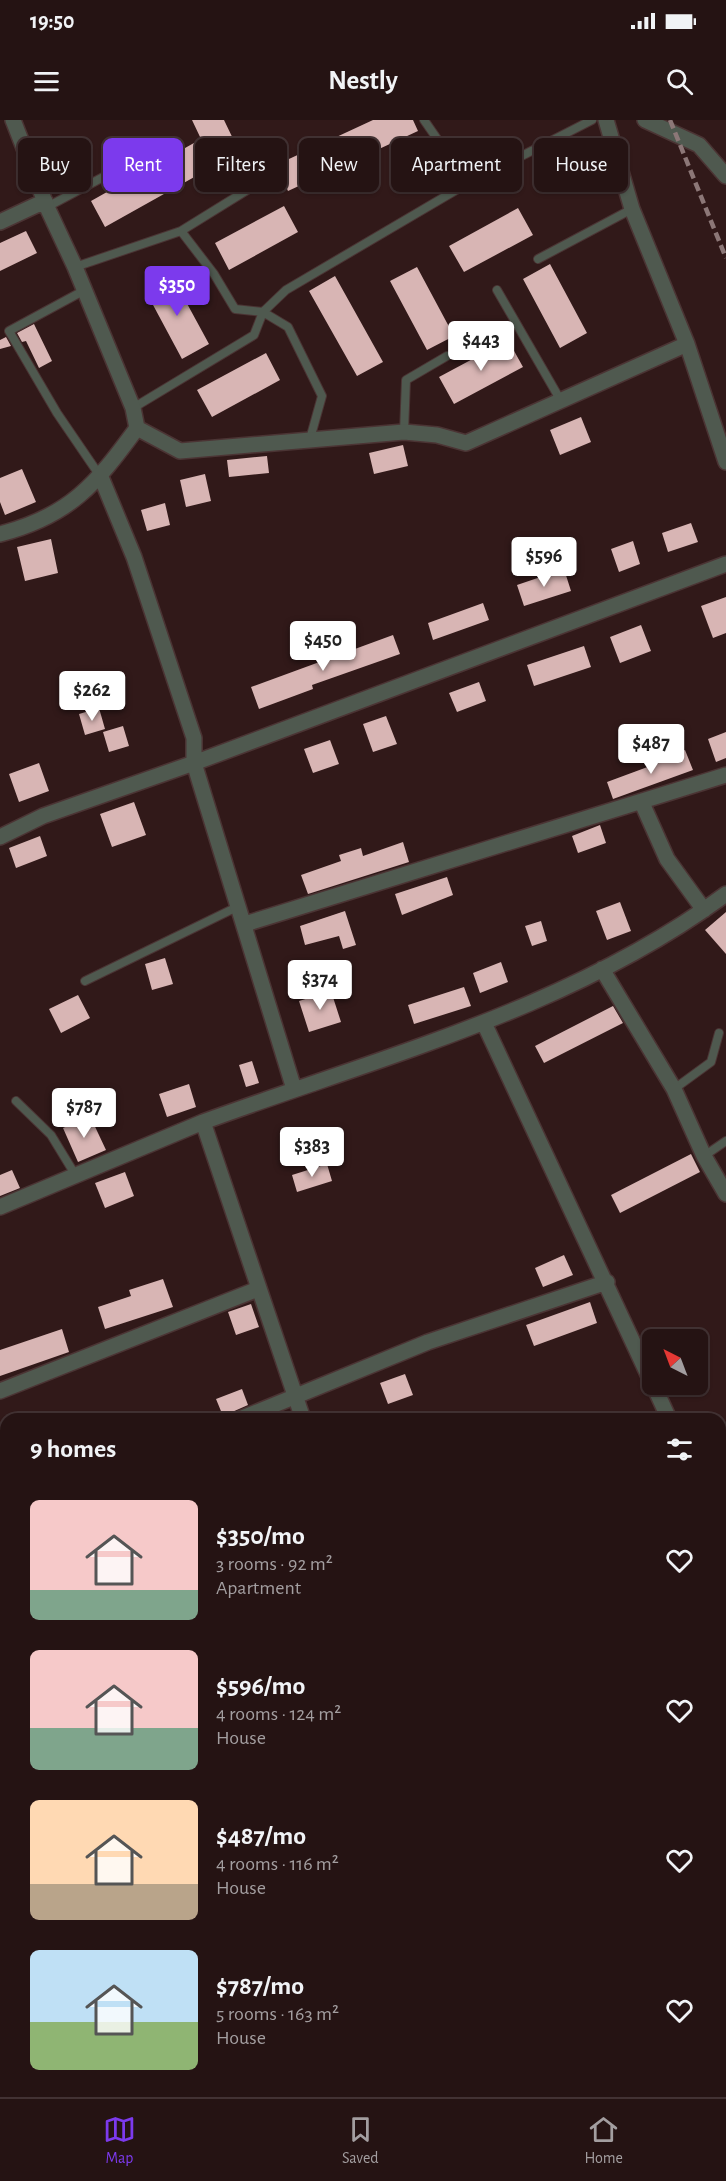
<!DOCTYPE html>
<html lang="en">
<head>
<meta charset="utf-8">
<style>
	:root { --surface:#251313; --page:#312021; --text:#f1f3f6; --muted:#a39ea0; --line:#423233; --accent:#7c3aed }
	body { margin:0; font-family:"Alegreya Sans",sans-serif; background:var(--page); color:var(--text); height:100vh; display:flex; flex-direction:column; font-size:22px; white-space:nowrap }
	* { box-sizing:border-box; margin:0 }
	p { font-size:20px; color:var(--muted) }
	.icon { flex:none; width:33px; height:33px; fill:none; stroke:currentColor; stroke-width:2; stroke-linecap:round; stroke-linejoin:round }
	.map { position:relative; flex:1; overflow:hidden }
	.side { position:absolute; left:0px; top:1293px; width:726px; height:684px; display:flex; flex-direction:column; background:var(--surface); border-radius:18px 18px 0 0; box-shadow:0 2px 4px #0004,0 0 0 2px var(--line) }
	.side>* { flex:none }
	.guide { position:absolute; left:18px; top:18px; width:690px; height:54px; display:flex; gap:12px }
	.needle { width:39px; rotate:318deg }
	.controls { position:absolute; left:642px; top:1209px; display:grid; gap:12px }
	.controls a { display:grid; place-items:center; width:66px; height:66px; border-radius:9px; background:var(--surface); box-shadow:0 2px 4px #0004,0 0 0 2px var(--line); font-size:30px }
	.price { position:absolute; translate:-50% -51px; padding:0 14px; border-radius:6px; background:#fff; color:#222; font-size:20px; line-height:39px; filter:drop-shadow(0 2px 3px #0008) }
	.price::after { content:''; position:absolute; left:50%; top:36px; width:18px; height:14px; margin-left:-9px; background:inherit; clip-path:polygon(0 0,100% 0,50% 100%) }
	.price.selected { background:var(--accent); color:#fff }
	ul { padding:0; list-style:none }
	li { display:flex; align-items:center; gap:18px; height:150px; padding:0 30px }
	li span { display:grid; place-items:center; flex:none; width:168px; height:120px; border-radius:9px; color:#555 }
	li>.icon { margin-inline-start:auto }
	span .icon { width:72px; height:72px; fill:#fffc; stroke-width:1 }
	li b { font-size:26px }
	h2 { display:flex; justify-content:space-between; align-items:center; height:72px; padding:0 30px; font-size:26px }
	.tag { padding:0 21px; border-radius:9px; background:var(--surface); box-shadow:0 2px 4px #0004,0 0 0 2px var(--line); font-size:21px; line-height:54px }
	.tag.selected { background:var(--accent); color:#fff }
	.status { display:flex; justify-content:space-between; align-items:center; height:42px; padding:0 30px; background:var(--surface); direction:ltr }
	.status svg { height:16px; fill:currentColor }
	header { display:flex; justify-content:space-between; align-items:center; height:78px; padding:0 30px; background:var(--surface); font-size:27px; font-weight:600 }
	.dock { display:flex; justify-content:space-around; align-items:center; height:84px; border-top:2px solid var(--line); background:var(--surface); font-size:16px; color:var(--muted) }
	.dock a { display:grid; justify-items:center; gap:3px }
	.dock .selected { color:var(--accent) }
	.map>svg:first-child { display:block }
	.building { fill:#d8b5b4 }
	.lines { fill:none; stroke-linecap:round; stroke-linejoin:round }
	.service-casing { stroke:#4b3434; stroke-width:10 }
	.minor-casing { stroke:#4b3434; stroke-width:18 }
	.service { stroke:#4f594f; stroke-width:8 }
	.minor { stroke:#4f594f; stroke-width:15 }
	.rail { stroke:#8c7777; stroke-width:4.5; stroke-dasharray:9 4.5; stroke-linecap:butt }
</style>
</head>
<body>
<div class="status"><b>19:50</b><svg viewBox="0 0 49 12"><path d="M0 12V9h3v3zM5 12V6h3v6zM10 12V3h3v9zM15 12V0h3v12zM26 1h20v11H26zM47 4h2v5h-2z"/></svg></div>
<header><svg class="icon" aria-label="menu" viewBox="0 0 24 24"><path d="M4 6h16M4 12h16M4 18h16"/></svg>Nestly<svg class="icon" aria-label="search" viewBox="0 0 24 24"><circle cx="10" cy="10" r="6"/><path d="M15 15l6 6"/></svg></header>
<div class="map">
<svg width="726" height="1977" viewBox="0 0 726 1977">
	<rect width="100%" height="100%" fill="#311919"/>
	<path class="building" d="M192,0H224L249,52L223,64L214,46L105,107L91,81L201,19Z
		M373,0H413L418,11L288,71L276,45Z
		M284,86L298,112L229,150L215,123Z
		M518,88L533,115L464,152L449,126Z
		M26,111L37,133L0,151V123Z
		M550,144L587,213L560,228L523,159Z
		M417,147L454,216L427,230L390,161Z
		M172,156L209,224L182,239L145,170Z
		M335,156L383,242L357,256L309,171Z
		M34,204L52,241L39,248L26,221L22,222L17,213Z
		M6,217L11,226L0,229V220Z
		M508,220L523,247L454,284L439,257Z
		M266,233L280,260L212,297L197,270Z
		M581,297L591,322L560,335L550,310Z
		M403,325L408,346L374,354L369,333Z
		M267,336L269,353L229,357L227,340Z
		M22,349L36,382L5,395L0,382V358Z
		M205,354L211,381L186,387L180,360Z
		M165,383L170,405L147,411L141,390Z
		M691,403L698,422L668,432L662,413Z
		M51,419L58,453L25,461L17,427Z
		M633,421L640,444L619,452L611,429Z
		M564,449L571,471L524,486L517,465Z
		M726,477V513L713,518L701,486Z
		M483,483L489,500L433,520L428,503Z
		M641,505L651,531L620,543L610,517Z
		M393,515L400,534L312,565L313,569L259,589L251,567Z
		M584,526L591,547L534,566L527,545Z
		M479,562L486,581L457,592L449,573Z
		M99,588L105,609L85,615L79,594Z
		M386,596L397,624L373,632L363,604Z
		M123,606L129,626L109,632L103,612Z
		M726,612V638L716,642L708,619Z
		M330,620L339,644L313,653L304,629Z
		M685,630L693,650L613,679L607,662L661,642L660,639Z
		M39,643L49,671L19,682L9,654Z
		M134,682L146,715L112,727L100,694Z
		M600,705L606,723L578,733L572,716Z
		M40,716L47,736L16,748L9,728Z
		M403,722L409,742L308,774L301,755L341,741L339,735L361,728L363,736Z
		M447,757L453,775L402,795L395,774Z
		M620,782L631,811L607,820L596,791Z
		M345,791L356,825L343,829L339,816L305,825L300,806Z
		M726,792V834L705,810Z
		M541,801L547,821L532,826L525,806Z
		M165,838L173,864L152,870L145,844Z
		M501,842L508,862L480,873L473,853Z
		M464,867L471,886L414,904L408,885Z
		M331,871L341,902L309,912L299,881Z
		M78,875L90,898L61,913L49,889Z
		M613,886L623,903L544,943L535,926Z
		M252,941L259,963L246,967L239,945Z
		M189,964L196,987L167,997L159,974Z
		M90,996L106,1030L78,1042L63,1008Z
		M691,1034L700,1052L620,1093L611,1075Z
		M327,1044L332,1061L297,1072L292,1055Z
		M12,1050L20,1068L0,1076V1055Z
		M125,1052L134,1076L105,1088L95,1063Z
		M564,1135L573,1155L543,1167L535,1148Z
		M163,1159L173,1187L105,1209L98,1187L131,1176L129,1170Z
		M590,1182L597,1203L534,1226L526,1205Z
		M251,1184L259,1207L236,1215L228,1192Z
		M62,1209L69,1232L0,1256V1230Z
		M405,1254L413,1275L388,1284L380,1263Z
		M242,1269L248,1285L223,1296L216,1279Z"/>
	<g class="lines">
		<defs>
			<path id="service" d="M424,0L449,36L463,66
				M47,87L107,55
				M181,111L257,64
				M538,139L632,89
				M75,147L181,111L214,154L235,189L263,192L286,170L463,66L592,0
				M497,170L561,281
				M83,171L9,211L57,293L100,356
				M133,288L254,215L263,192L288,207L322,276L310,319
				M404,312L406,260L447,236
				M85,861L239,786
				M674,969L711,942L719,913
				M16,981L51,1015L76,1056
				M704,1036L726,1021"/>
			<path id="minor" d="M606,0L632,89L687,224L726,342
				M645,0L699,25L726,56
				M0,102L45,81
				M137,308L180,331L404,312L437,315L466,323L687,224
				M101,357L134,437L194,618V643L294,969
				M0,414C70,396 96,364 137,308L133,288L75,147L47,87L13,0
				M642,683L667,739L704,790
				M0,717L43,696L194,643L726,444
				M245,804L726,655
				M602,849L674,969L704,1036L726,1074
				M484,903L652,1263
				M203,1002C380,937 572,888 726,774
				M0,1087L203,1002L303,1299
				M653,1264L669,1299
				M0,1271L258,1169
				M240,1299L428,1222L607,1162
				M0,1398L6,1396
				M720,1538L726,1536
				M0,1575L6,1574
				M720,1740L726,1737
				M0,1765L6,1766
				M0,1945L6,1946
				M72,1971L73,1977
				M328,1971L330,1977
				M552,1971L554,1977
				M197,1977L210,1971"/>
		</defs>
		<use href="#service" class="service-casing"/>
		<use href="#minor" class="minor-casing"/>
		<use href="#service" class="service"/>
		<use href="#minor" class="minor"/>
		<path class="rail" d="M670,0L726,138"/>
	</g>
</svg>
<div class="controls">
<a><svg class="needle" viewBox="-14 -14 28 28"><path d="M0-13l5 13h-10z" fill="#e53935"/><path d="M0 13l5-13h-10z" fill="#a39ea0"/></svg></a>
</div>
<b class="price selected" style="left:177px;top:197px">$350</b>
<b class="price" style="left:481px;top:252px">$443</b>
<b class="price" style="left:544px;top:468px">$596</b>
<b class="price" style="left:323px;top:552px">$450</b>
<b class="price" style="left:92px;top:602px">$262</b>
<b class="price" style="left:651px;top:655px">$487</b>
<b class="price" style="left:320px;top:891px">$374</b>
<b class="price" style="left:84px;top:1019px">$787</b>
<b class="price" style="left:312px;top:1058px">$383</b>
<div class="guide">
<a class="tag">Buy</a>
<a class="tag selected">Rent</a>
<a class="tag">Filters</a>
<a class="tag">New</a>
<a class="tag">Apartment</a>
<a class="tag">House</a>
</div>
<section class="side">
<h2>9 homes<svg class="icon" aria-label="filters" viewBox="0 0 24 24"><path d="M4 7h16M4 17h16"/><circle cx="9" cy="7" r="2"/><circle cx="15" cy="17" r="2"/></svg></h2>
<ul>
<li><span style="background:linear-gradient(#f6c9c9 75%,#7fa58c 0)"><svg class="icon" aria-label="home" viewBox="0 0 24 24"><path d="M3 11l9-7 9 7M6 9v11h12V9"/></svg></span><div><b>$350/mo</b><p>3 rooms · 92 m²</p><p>Apartment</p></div><svg class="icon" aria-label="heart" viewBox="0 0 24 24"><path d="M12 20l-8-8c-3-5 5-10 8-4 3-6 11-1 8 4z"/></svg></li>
<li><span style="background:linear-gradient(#f6c9c9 65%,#7fa58c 0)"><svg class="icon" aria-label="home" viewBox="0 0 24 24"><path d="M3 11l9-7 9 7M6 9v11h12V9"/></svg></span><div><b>$596/mo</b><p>4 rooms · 124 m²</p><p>House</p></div><svg class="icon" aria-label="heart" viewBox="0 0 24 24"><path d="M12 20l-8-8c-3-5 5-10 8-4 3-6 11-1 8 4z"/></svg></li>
<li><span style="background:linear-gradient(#ffd9b3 70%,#b9a48a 0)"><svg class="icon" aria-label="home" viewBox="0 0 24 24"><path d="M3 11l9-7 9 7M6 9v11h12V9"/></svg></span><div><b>$487/mo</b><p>4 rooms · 116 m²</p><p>House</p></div><svg class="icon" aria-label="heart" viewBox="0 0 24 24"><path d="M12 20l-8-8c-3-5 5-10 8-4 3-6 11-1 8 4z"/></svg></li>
<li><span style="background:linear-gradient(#bfe0f5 60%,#8fb573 0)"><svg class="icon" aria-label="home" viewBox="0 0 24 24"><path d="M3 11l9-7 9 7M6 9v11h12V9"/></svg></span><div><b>$787/mo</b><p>5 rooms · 163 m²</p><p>House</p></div><svg class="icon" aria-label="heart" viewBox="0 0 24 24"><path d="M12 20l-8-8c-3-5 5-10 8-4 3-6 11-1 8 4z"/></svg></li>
</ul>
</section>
</div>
<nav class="dock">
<a class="selected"><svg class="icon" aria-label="map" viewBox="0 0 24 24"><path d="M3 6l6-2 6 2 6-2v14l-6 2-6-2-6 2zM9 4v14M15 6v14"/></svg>Map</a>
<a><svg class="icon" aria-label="saved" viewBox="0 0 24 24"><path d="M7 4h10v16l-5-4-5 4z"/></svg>Saved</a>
<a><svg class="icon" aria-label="home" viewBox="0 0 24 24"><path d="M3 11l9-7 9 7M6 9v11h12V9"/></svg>Home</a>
</nav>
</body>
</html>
